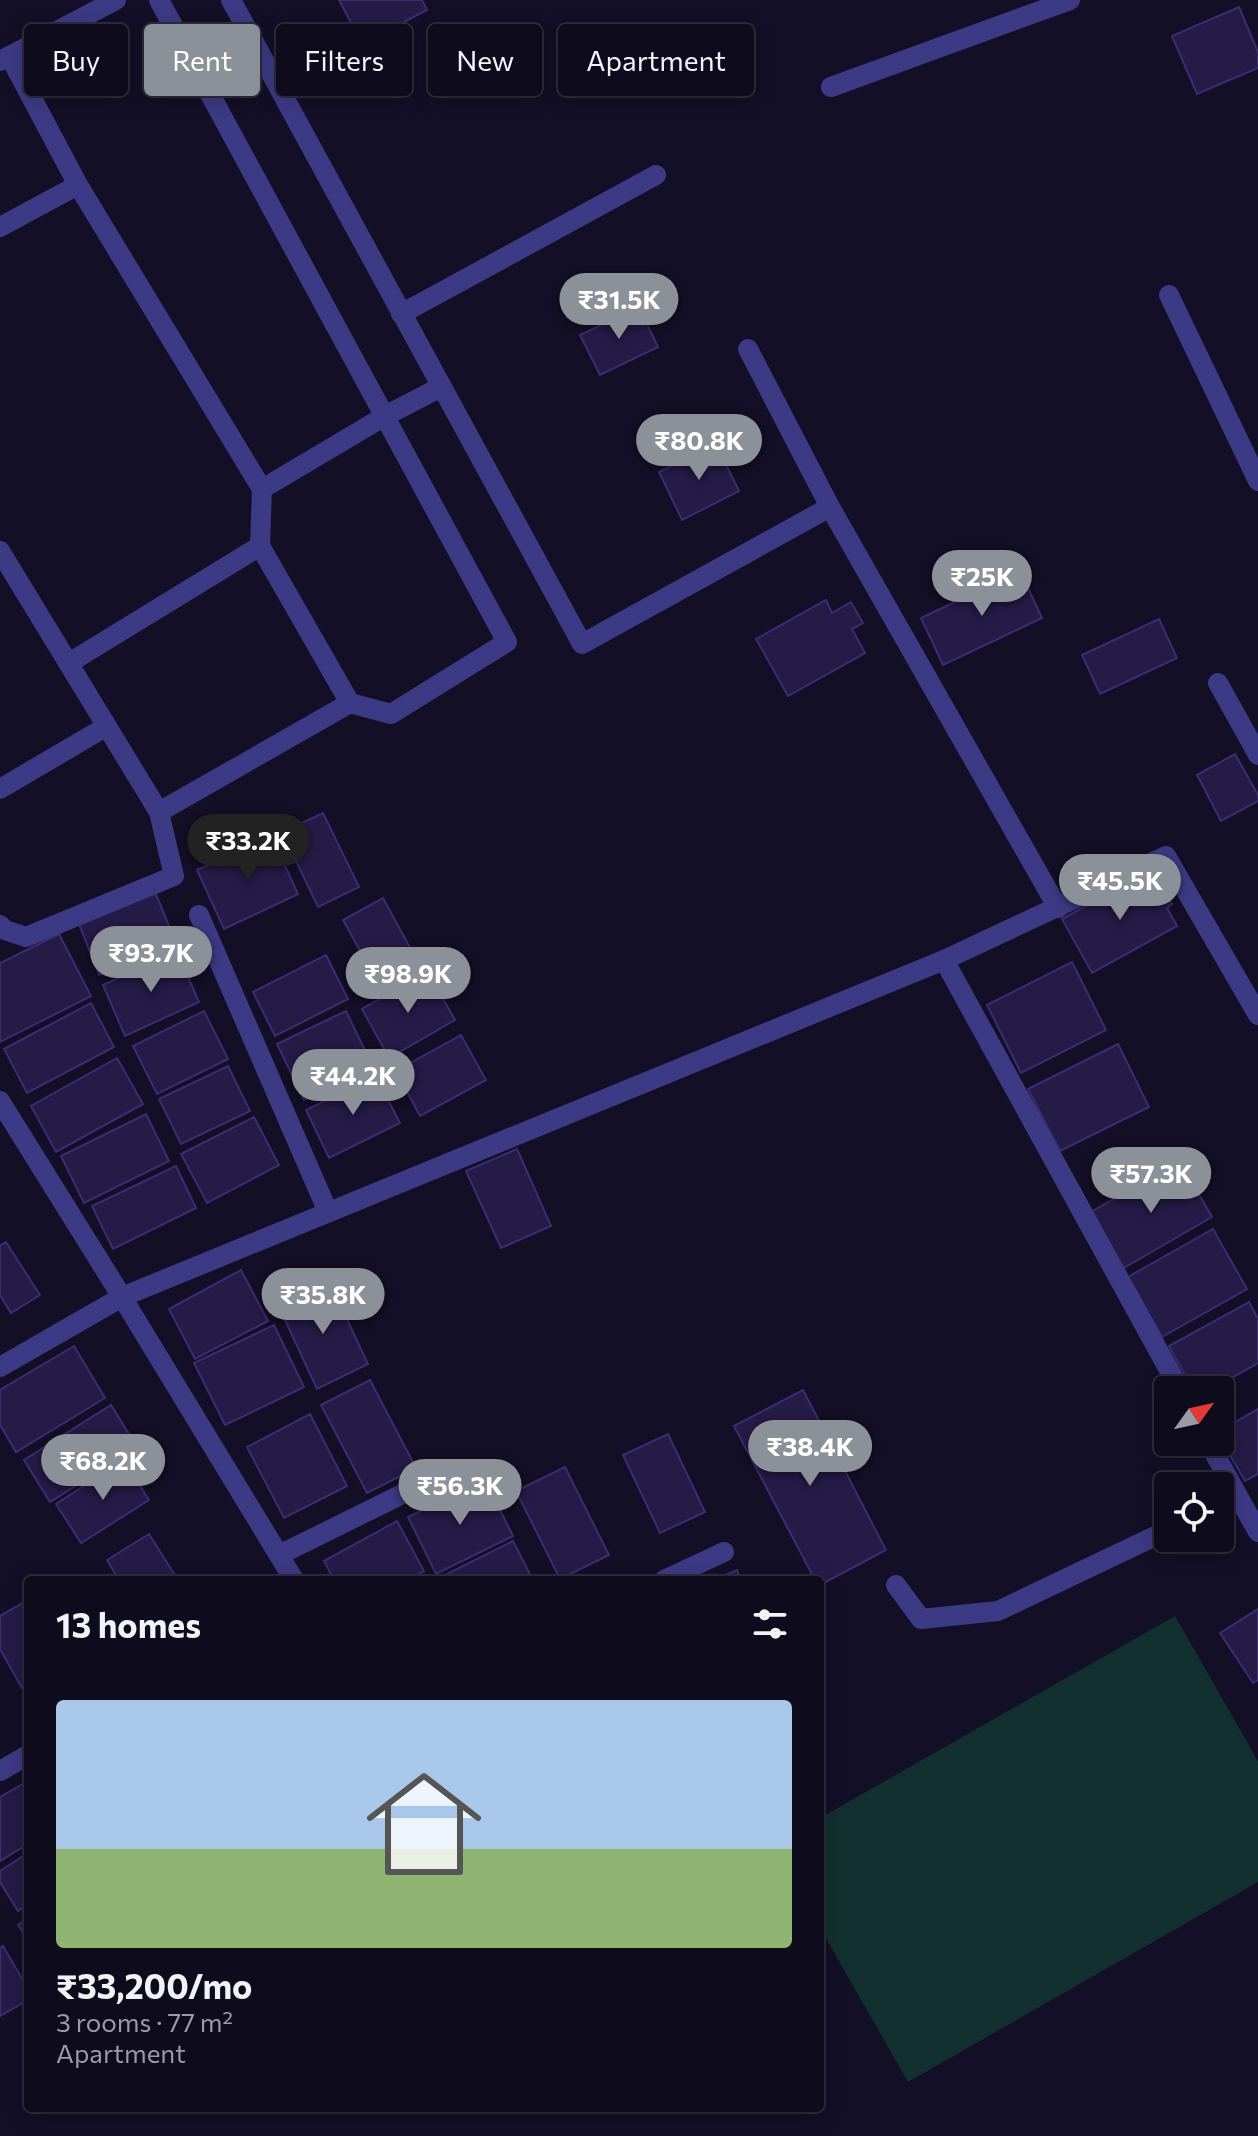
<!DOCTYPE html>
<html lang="en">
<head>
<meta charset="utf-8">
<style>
	:root { --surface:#0e0b1c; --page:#1c1929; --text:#f1f3f6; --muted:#9b9ba3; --line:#2e2b3b; --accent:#8c9099 }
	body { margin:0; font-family:Commissioner,sans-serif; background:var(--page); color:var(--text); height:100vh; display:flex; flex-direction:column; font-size:30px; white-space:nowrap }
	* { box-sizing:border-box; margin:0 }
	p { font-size:26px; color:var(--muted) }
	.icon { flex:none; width:44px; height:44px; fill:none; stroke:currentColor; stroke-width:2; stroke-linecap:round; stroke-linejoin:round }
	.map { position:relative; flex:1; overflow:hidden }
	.sheet { position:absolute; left:24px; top:1576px; width:800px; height:536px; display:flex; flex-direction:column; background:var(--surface); border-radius:8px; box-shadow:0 4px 20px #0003,0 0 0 2px var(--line) }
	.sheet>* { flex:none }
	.guide { position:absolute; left:24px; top:24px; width:800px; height:72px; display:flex; gap:16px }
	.needle { width:52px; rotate:57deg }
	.tools { position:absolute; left:1154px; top:1376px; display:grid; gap:16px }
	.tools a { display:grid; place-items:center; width:80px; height:80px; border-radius:8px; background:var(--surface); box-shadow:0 4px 20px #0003,0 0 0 2px var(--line); font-size:40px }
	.price { position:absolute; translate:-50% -68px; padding:0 18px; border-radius:28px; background:var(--accent); color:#fff; font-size:26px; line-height:52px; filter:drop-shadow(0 2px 4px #0008) }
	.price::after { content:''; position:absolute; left:50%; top:48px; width:24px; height:18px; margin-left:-12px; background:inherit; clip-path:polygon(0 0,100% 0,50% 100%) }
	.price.active { background:#222; color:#fff }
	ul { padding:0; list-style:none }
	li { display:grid; align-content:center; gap:16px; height:424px; padding:0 32px }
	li+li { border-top:2px solid var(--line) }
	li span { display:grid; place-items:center; height:248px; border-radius:8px; color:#555 }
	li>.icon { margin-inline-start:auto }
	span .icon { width:144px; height:144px; fill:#fffc; stroke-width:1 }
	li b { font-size:34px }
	h2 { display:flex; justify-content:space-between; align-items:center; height:96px; padding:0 32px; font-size:34px }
	.tag { padding:0 28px; border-radius:8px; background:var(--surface); box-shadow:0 4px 20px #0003,0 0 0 2px var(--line); font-size:28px; line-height:72px }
	.tag.active { background:var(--accent); color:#fff }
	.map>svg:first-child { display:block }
	.pitch { fill:#12302f }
	.building { fill:#241b47; stroke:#3b2d73; stroke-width:2 }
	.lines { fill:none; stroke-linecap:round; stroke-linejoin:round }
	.minor { stroke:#3d3a85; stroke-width:20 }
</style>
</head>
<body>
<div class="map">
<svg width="1258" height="2136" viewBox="0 0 1258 2136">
	<rect width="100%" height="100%" fill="#130f26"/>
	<path class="pitch" d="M1175,1616L1258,1761V1882L908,2082L820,1928V1818Z"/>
	<path class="building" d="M339,0H422L427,10L362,44Z
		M1239,7L1258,52V68L1197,94L1172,36Z
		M639,307L658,347L600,375L580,335Z
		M716,444L739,491L682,520L659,472Z
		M1020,571L1042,618L943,665L921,618Z
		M826,600L832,613L851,602L863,623L852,629L865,653L788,696L756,639Z
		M1159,619L1177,658L1100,694L1082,655Z
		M1235,754L1258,795V801L1221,821L1197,775Z
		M323,813L359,887L318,907L282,832Z
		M271,835L298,894L224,929L197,870Z
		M1155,875L1172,904L1167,908L1177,926L1092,973L1062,919L1131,881L1135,887Z
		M155,892L176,943L99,975L79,924Z
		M383,898L420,966L380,987L343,920Z
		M59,934L91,996L0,1042V963Z
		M177,952L199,1002L125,1036L103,985Z
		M326,955L348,999L275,1036L253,992Z
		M1072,962L1106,1030L1021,1073L987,1005Z
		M428,972L455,1020L389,1058L362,1009Z
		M91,1003L114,1047L27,1093L4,1049Z
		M204,1011L228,1059L157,1094L133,1046Z
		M346,1011L373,1067L304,1100L277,1044Z
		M461,1035L486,1080L420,1116L396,1071Z
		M1118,1044L1149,1107L1060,1151L1028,1089Z
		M117,1058L143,1104L56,1152L31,1106Z
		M228,1066L250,1111L181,1144L159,1099Z
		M376,1076L400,1123L329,1158L306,1110Z
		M146,1114L169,1161L84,1203L61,1156Z
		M254,1117L279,1165L207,1203L181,1154Z
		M517,1149L551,1226L501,1248L466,1171Z
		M1180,1161L1212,1217L1122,1269L1089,1213Z
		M176,1166L196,1208L113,1249L92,1206Z
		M1213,1229L1247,1289L1162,1337L1128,1277Z
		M6,1242L40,1295L11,1313L0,1295V1246Z
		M241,1270L268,1321L195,1359L169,1309Z
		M330,1283L368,1364L317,1389L279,1307Z
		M1249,1302L1258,1319V1363L1210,1390H1193L1169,1346Z
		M274,1325L304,1387L225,1425L194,1363Z
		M74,1346L105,1398L16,1452L0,1425V1390Z
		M370,1380L416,1468L367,1493L321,1405Z
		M803,1390L886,1550L820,1585V1580H815L734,1426Z
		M111,1405L137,1447L50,1502L24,1460Z
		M1258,1409V1474L1245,1481L1220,1438V1431Z
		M310,1414L347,1486L284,1518L247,1447Z
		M668,1434L705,1512L660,1533L623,1455Z
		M124,1460L149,1500L81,1543L56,1504Z
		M565,1467L609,1555L560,1579L516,1491Z
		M485,1480L513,1536L436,1574L408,1517Z
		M397,1521L424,1571L408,1580H334L324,1561Z
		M149,1534L178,1580H119L107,1560Z
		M513,1541L533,1580H440L439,1578Z
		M737,1570L741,1580H714Z
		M28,1600V1699L0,1649V1616Z
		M1258,1609V1680L1253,1683L1220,1633Z
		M23,1784L28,1792V1844L0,1861V1797Z
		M28,1853V1904L18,1911L0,1882V1871Z
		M28,1918V1940L18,1925Z
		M3,1946L28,1989V2000L0,2016V1948Z"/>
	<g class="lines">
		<path class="minor" d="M231,0L582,644L830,507
			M10,57L78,185L262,489L260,546L350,703
			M0,61L116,0
			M831,87L1070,0
			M0,227L78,185
			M1169,295L1258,481
			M401,314L656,175
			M748,349L830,507L1058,908
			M262,489L385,416L441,387
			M0,551L159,812
			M69,663L260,546
			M1218,683L1258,755
			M0,789L107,726
			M199,915L328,1212
			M0,925L5,930L26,937L174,876L159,812L350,703L391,714L507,642L159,0
			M0,1101L122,1297L294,1580
			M0,1367L122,1297L944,960
			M1180,1390L944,960L1166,856L1258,1015
			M1208,1442L1258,1532
			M1220,1505L1238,1497
			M279,1555L449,1471
			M664,1580L724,1552
			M896,1585L921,1619L998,1611L1168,1530
			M0,1771L28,1755"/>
	</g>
</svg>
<div class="tools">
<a><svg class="needle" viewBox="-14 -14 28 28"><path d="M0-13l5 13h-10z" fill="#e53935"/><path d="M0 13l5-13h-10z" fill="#9b9ba3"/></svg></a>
<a><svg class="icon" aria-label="locate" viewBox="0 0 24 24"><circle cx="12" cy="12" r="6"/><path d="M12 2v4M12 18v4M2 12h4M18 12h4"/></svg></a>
</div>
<b class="price" style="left:619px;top:341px">₹31.5K</b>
<b class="price" style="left:699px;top:482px">₹80.8K</b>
<b class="price" style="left:982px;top:618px">₹25K</b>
<b class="price active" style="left:248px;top:882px">₹33.2K</b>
<b class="price" style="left:1120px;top:922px">₹45.5K</b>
<b class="price" style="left:151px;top:994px">₹93.7K</b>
<b class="price" style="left:408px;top:1015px">₹98.9K</b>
<b class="price" style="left:353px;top:1117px">₹44.2K</b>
<b class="price" style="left:1151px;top:1215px">₹57.3K</b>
<b class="price" style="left:323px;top:1336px">₹35.8K</b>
<b class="price" style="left:810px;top:1488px">₹38.4K</b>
<b class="price" style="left:103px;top:1502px">₹68.2K</b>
<b class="price" style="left:460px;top:1527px">₹56.3K</b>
<div class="guide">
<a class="tag">Buy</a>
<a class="tag active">Rent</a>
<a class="tag">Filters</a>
<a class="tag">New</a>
<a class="tag">Apartment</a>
</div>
<section class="sheet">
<h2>13 homes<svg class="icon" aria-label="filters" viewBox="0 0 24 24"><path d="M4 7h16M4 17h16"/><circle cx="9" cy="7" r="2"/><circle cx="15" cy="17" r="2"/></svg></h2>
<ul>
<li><span style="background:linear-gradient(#a9c7e8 60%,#8fb573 0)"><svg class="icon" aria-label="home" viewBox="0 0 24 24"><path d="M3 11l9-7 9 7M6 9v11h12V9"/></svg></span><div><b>₹33,200/mo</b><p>3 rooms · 77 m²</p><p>Apartment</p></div></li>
</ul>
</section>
</div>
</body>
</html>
